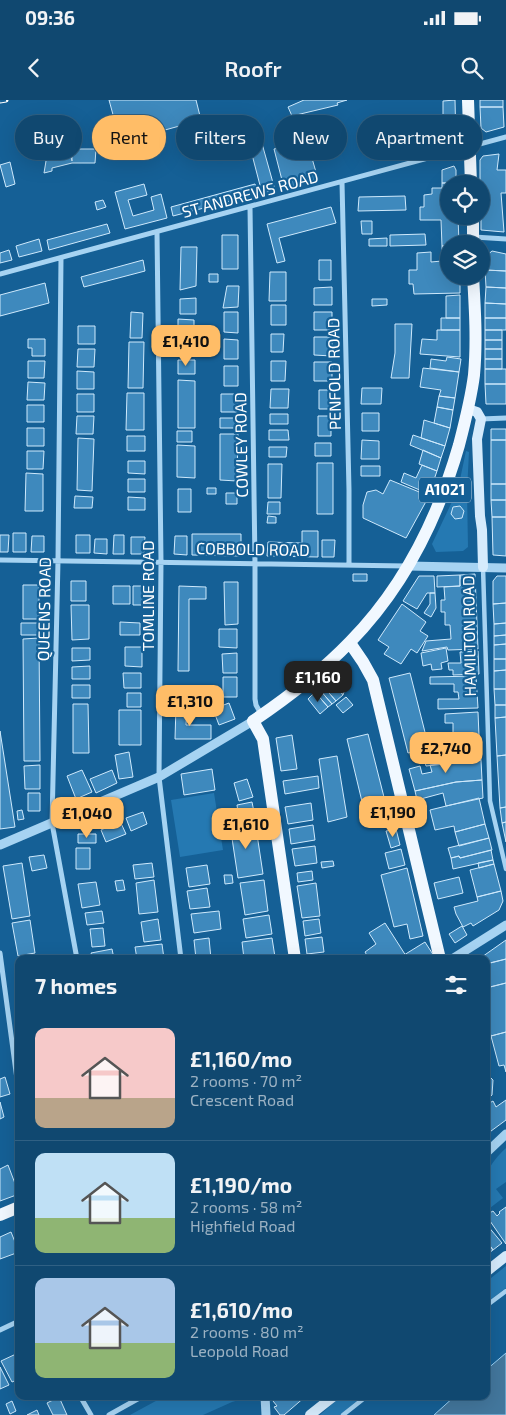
<!DOCTYPE html>
<html lang="en">
<head>
<meta charset="utf-8">
<style>
	:root { --surface:#104870; --page:#194f75; --text:#f1f3f6; --muted:#9cb2c3; --line:#306083; --accent:#ffbd67 }
	body { margin:0; font-family:"Exo 2",sans-serif; background:var(--page); color:var(--text); height:100vh; display:flex; flex-direction:column; font-size:19px; white-space:nowrap }
	* { box-sizing:border-box; margin:0 }
	p { font-size:16px; color:var(--muted) }
	.icon { flex:none; width:28px; height:28px; fill:none; stroke:currentColor; stroke-width:2; stroke-linecap:round; stroke-linejoin:round }
	.map { position:relative; flex:1; overflow:hidden }
	.panel { position:absolute; left:15px; top:855px; width:475px; height:445px; display:flex; flex-direction:column; background:var(--surface); border-radius:10px; box-shadow:0 5px 20px #0002,0 0 0 1px var(--line) }
	.panel>* { flex:none }
	.guide { position:absolute; left:15px; top:15px; width:476px; height:45px; display:flex; gap:10px }
	.controls { position:absolute; left:440px; top:75px; display:grid; gap:10px }
	.controls a { display:grid; place-items:center; width:50px; height:50px; border-radius:50%; background:var(--surface); box-shadow:0 5px 20px #0002,0 0 0 1px var(--line); font-size:25px }
	.price { position:absolute; translate:-50% -42px; padding:0 11px; border-radius:10px; background:var(--accent); color:#111; font-size:16px; line-height:32px; filter:drop-shadow(0 1px 2px #0008) }
	.price::after { content:''; position:absolute; left:50%; top:30px; width:15px; height:11px; margin-left:-8px; background:inherit; clip-path:polygon(0 0,100% 0,50% 100%) }
	.price.active { background:#222; color:#fff }
	ul { padding:0; list-style:none }
	li { display:flex; align-items:center; gap:15px; height:125px; padding:0 20px }
	li+li { border-top:1px solid var(--line) }
	li span { display:grid; place-items:center; flex:none; width:140px; height:100px; border-radius:10px; color:#555 }
	li>.icon { margin-inline-start:auto }
	span .icon { width:60px; height:60px; fill:#fffc; stroke-width:1 }
	li b { font-size:21px }
	h2 { display:flex; justify-content:space-between; align-items:center; height:60px; padding:0 20px; font-size:21px }
	.pill { padding:0 18px; border-radius:22px; background:var(--surface); box-shadow:0 5px 20px #0002,0 0 0 1px var(--line); font-size:18px; line-height:45px }
	.pill.active { background:var(--accent); color:#111 }
	.status { display:flex; justify-content:space-between; align-items:center; height:35px; padding:0 25px; background:var(--surface); direction:ltr }
	.status svg { height:14px; fill:currentColor }
	header { display:flex; justify-content:space-between; align-items:center; height:65px; padding:0 20px; background:var(--surface); font-size:22px; font-weight:600 }
	.map>svg:first-child { display:block }
	.green { fill:#2579b2 }
	.water { fill:#43779d; stroke:#99d0f4 }
	.building { fill:#3e89bd; stroke:#cee9fc }
	.lines { fill:none; stroke-linecap:round; stroke-linejoin:round }
	.pedestrian { stroke:#a6d3f2; stroke-width:4.5 }
	.minor { stroke:#a6d3f2; stroke-width:5 }
	.tertiary { stroke:#a6d3f2; stroke-width:9 }
	.secondary { stroke:#d5ebfc; stroke-width:10 }
	.primary { stroke:#f1f8ff; stroke-width:12 }
	.rail-casing { stroke:#fff; stroke-width:5 }
	.rail { stroke:#156096; stroke-width:3; stroke-dasharray:9; stroke-linecap:butt }
	.labels { text-anchor:middle; stroke-width:4.5; stroke-linejoin:round; paint-order:stroke }
	.shield { fill:#156096; stroke:#b9cfe0; stroke-width:1 }
	.shield-label { font-size:15px; font-weight:bold; fill:#fff }
	.street-label { font-size:16px; fill:#fff; stroke:#156096 }
</style>
</head>
<body>
<div class="status"><b>09:36</b><svg viewBox="0 0 49 12"><path d="M0 12V9h3v3zM5 12V6h3v6zM10 12V3h3v9zM15 12V0h3v12zM26 1h20v11H26zM47 4h2v5h-2z"/></svg></div>
<header><svg class="icon" aria-label="back" viewBox="0 0 24 24"><path d="M15 5l-7 7 7 7"/></svg>Roofr<svg class="icon" aria-label="search" viewBox="0 0 24 24"><circle cx="10" cy="10" r="6"/><path d="M15 15l6 6"/></svg></header>
<div class="map">
<svg width="506" height="1315" viewBox="0 0 506 1315">
	<rect width="100%" height="100%" fill="#156096"/>
	<path class="green" d="M466,351L469,352L467,391L468,447L463,451L436,452L432,444L458,389Z
		M214,693L223,750L180,757L171,700Z
		M506,1048V1082L496,1089L503,1098L486,1111C486,1079 481,1072 506,1048Z
		M506,1166V1188L486,1203V1182Z
		M165,1296H253L232,1302L203,1315H130Z
		M341,1296H363L340,1315H320Z"/>
	<path class="water" d="M506,1253V1315H434L455,1296H486V1270Z"/>
	<path class="building" d="M109,0H196L201,20L147,35L144,26L118,33Z
		M304,0H347L337,3L338,5L292,16L288,7Z
		M455,0L456,43L431,50L426,37L442,33V29L431,31L429,23L440,21L439,17L443,16V1Z
		M480,0H503V7H480Z
		M480,7H503L504,27L486,32L481,28Z
		M261,40L275,90L262,93L249,43Z
		M307,41L318,79L284,88L274,49Z
		M48,49H69L72,61V49H96L95,63H72L52,68V71L44,73Z
		M499,54L497,70H506V93H501L504,132L481,130V84H480V60L483,56Z
		M10,62L15,84L6,87L0,65Z
		M454,66L456,70V83H442V70Z
		M442,83H456L449,84V116H458L459,144L442,146L441,120H420V107H424V95L432,94V88H442Z
		M144,84L147,95L128,100L133,116L154,110L151,97L161,94L167,118L125,129L115,92Z
		M255,84L258,94L173,116L171,107Z
		M405,96L406,110L358,111L359,97Z
		M103,100L106,107L97,110L95,102Z
		M331,107L336,123L279,138L285,161L277,163L267,124Z
		M361,121H372V134H362Z
		M107,124L110,133L49,150L47,140Z
		M425,134L426,145L390,146V135Z
		M222,135H238V169H222Z
		M387,138V146H369V139Z
		M39,139L42,151L19,157L16,146Z
		M442,146H449V176H460V193L414,194L413,184H409V170H417V153L431,152V162L442,161Z
		M181,147H197L196,186L180,190Z
		M9,150L12,160L0,163V153Z
		M492,151L506,154V171L485,170V157Z
		M143,160L145,171L84,187L81,177Z
		M319,160H331V180H319Z
		M485,170L506,171V188L486,187Z
		M270,172H286V201H269Z
		M209,174H218V182H209Z
		M45,183L49,203L0,216V195Z
		M227,186H239L238,207L223,208Z
		M332,187V205H314V188Z
		M486,187L506,188V204L485,203Z
		M460,195V218H446V196Z
		M196,198V214H180V199Z
		M372,199H387V205L372,206Z
		M485,203L506,204V218H485Z
		M271,205H286V225H271Z
		M131,212L143,213L142,238H130Z
		M224,212H238V233L224,232Z
		M314,212H332V230H314Z
		M441,218H460V230H441Z
		M485,218H506V230H485Z
		M178,219L194,220V233H178Z
		M395,224H412L409,278H391L395,253Z
		M78,226H95V244H78Z
		M437,230H460V257L420,254L422,239L437,240Z
		M485,230H502V240H485Z
		M271,234H284L283,252H271Z
		M314,237H332V256L314,255Z
		M178,238H191V254H178Z
		M28,239H45V256H32V248H28Z
		M224,239L238,240V259H224Z
		M485,240H502V249H485Z
		M129,242H144L143,288H128Z
		M78,249H95L94,267H77Z
		M485,249H502V259H485Z
		M447,257L461,259L459,272L430,268L431,259L446,261Z
		M485,259H502V269H485Z
		M178,260H195V274H178Z
		M28,261H45L44,278H28Z
		M271,261H286L285,281H271Z
		M314,262H332V281H314Z
		M224,266H238V286H224Z
		M423,268L459,272L455,298L439,296L441,290L420,287Z
		M485,269H506V284H485Z
		M77,271L94,272V289H77Z
		M178,280L195,281V328H178Z
		M28,282L45,283L44,300H27Z
		M485,284H506V304H486Z
		M362,288H382L381,304H361Z
		M271,289H289L288,308H270Z
		M319,290H332V309H319Z
		M127,293H144V330H126Z
		M77,294H94V312H77Z
		M221,294H238V312H221Z
		M439,296L455,298L453,310L437,307Z
		M27,305H44V322H27Z
		M437,307L453,310L450,328L434,323Z
		M362,313H379V331H362Z
		M270,314H288V324H270Z
		M77,316H94L93,334H76Z
		M318,316H331V336H318Z
		M220,318H237V328H220Z
		M424,320L450,328L445,346L421,338Z
		M27,328H44V346H27Z
		M491,329H506V340H491Z
		M269,330H288L289,340H269Z
		M177,331H192V342H177Z
		M220,334H238L237,381L220,380Z
		M413,335L445,346L441,358L410,345Z
		M127,336H145V351H127Z
		M78,338L94,339L92,391L77,390Z
		M362,340L379,341V359H361Z
		M491,340H506V384H491Z
		M315,343H331V356H315Z
		M177,345L195,346V378L177,377Z
		M269,347H287L286,357H269Z
		M423,350L441,358L437,371L419,364Z
		M27,351H44L43,369H27Z
		M128,361H145V374L128,373Z
		M317,363H333V414H317Z
		M268,364H282L281,398H268Z
		M422,365L437,371L429,394L401,382L404,373L416,378Z
		M361,366H380V376H361Z
		M26,373L43,374V411H25Z
		M128,379H145V392H128Z
		M390,380L429,396L406,438L363,418V405L367,392L376,390L383,394Z
		M491,384H506V400H491Z
		M207,388H216V394H207Z
		M178,389H191V412H178Z
		M226,393H237V404H226Z
		M75,396L93,397L92,408H74Z
		M128,397L145,398V410H128Z
		M491,400H506V417H492Z
		M268,402H280V414H267Z
		M460,406L464,411L462,418L455,419L451,414L453,407Z
		M268,416L276,417V423H267Z
		M492,417H506V456L493,455Z
		M302,431H318V457L267,456L268,442L302,443Z
		M13,433H26V452H13Z
		M192,434H241V456L192,455Z
		M0,435H9L8,452H0Z
		M76,435H90V453H76Z
		M114,435H124V454H113Z
		M32,436H44V452H31Z
		M175,436H187V455L174,454Z
		M131,437H145L144,454H131Z
		M95,439H107V454L94,453Z
		M322,440H335L334,457H322Z
		M353,474H367V481H353Z
		M475,474L478,549L448,550L447,547L422,551L426,541L451,539L450,525H445V512H441V500H445L444,487L460,486V475Z
		M460,475V486L437,487V476Z
		M419,476H434L435,493H427L417,509L403,501Z
		M497,476H506V503L493,504V481Z
		M71,481H86V501H71Z
		M224,482H238V524L225,525Z
		M23,485H39V519H23Z
		M113,486H130V504H113Z
		M133,486H144V505H133Z
		M179,486L206,487V499H189V571H178Z
		M430,493H435L436,508L431,517L424,513L430,504Z
		M506,503V523L494,524L493,504Z
		M402,504L426,522L420,531L428,536L417,553L411,549L401,564L384,554L389,547L378,540Z
		M71,505H89V539L72,540Z
		M120,522L140,523V535H120Z
		M21,523H39V535H21Z
		M506,523V535L494,536V524Z
		M219,529H237V548L219,547Z
		M506,535V544L494,545V536Z
		M39,538L40,661H24L23,539Z
		M506,544V559H494V545Z
		M125,547H142V567L125,566Z
		M72,548H90V560L72,561Z
		M446,548L448,561L441,563L442,569L432,570L431,564L423,566L421,553Z
		M478,551L479,574L453,575V570H449L448,563H461L460,552Z
		M237,553V573H223L222,554Z
		M494,559H506V570L494,571Z
		M90,566V579H72V567Z
		M342,570L349,578L345,589L334,576Z
		M506,570V589H494V571Z
		M123,573H141V588H124Z
		M410,573L429,648L408,653L389,578Z
		M334,576L345,589L343,595L331,580Z
		M476,576L478,608L438,609V599H459L458,592H454V584H430V577Z
		M223,577H237V597H223Z
		M331,580L343,595L336,601L323,586Z
		M72,585H90V598H72Z
		M323,586L336,601L332,604L319,589Z
		M319,589L332,604L328,607L315,592Z
		M494,589H506V605H495Z
		M315,592L328,607L320,614L308,599Z
		M127,593H141V607H127Z
		M346,597L353,605L343,613L336,605Z
		M229,603L235,619L219,625L213,609Z
		M73,604H88L89,653H73Z
		M495,605H506V617L495,618Z
		M176,606H187L186,625H211V639H175Z
		M119,610H141V645H119Z
		M478,612L479,636L453,638V623H445V614Z
		M506,617V655L497,656L495,618Z
		M0,631L15,727L0,729Z
		M368,634L386,705L364,710L347,639Z
		M292,635L297,669L281,671L276,638Z
		M479,636L480,651L442,654L443,657L424,659L423,652L445,645L454,644L453,638Z
		M480,651L481,660L426,666L424,659L443,657L442,654Z
		M129,652L133,677L119,679L115,655Z
		M506,655V707L500,708L497,656Z
		M337,656L347,717L328,722L319,659Z
		M481,660L482,680L456,682L415,691L409,669L420,666L422,674L432,672L430,665Z
		M40,665V689H25L24,666Z
		M212,669L215,690L184,695L181,674Z
		M82,670L92,692L76,699L67,676Z
		M112,670L117,683L96,693L90,679Z
		M318,676L319,688L285,694L283,681Z
		M247,679L253,697L239,701L234,683Z
		M482,680L483,698L446,706L443,693L417,700L415,691L456,682Z
		M28,693H40V711H28Z
		M479,698L485,724L455,732L454,726L435,730L430,710Z
		M252,702L255,717L239,719L237,705Z
		M311,703L313,720L288,724L285,707Z
		M506,707V722L502,723L500,708Z
		M22,710L24,719L18,720L17,711Z
		M143,712L147,724L131,731L126,718Z
		M120,721L126,734L106,742L101,730Z
		M255,721L263,774L238,778L230,725Z
		M506,722V742L502,723Z
		M485,724L489,738L459,746L455,732Z
		M313,725L315,740L291,744L289,729Z
		M396,729L400,745L391,748L386,731Z
		M78,734H96V743H78Z
		M489,738L492,750L460,758L459,756L451,758L448,748Z
		M315,746L317,763L295,766L292,749Z
		M76,748H90V769H76Z
		M401,749L405,765L389,769L385,753Z
		M491,750L493,760L453,769L451,758L459,756L460,758Z
		M44,755L47,768L32,771L29,757Z
		M493,760L494,764L479,768L478,763Z
		M333,761L334,766L322,768L321,762Z
		M22,763L30,816L12,819L3,766Z
		M152,763L154,777L135,779L133,765Z
		M494,764L501,791L477,797L470,770Z
		M207,765L210,784L189,787L186,768Z
		M407,768L423,836L410,839L407,824L394,827L381,775Z
		M312,771L313,780L298,782L297,773Z
		M224,775H232L233,783L225,784Z
		M459,777L463,793L438,799L434,783Z
		M123,780L125,790L117,791L115,781Z
		M154,780L158,812L139,814L136,783Z
		M264,780L268,811L245,815L240,783Z
		M96,782L100,805L82,808L78,784Z
		M316,783L320,816L302,818L297,786Z
		M207,788L210,807L190,809L187,791Z
		M501,791L503,801L499,810L473,826L471,823L463,827L456,814L454,807L478,801L477,797Z
		M102,811L104,823L87,825L85,813Z
		M219,811L221,829L194,833L191,814Z
		M269,815L272,834L246,838L243,819Z
		M158,819L161,840L144,842L141,822Z
		M319,819L321,833L305,836L303,821Z
		M30,820L35,853L18,856L12,823Z
		M385,823L408,859H369L365,852L376,844L369,833Z
		M462,826L467,835L455,843L449,834Z
		M103,828L105,846L92,847L90,829Z
		M322,837L324,852L307,854L305,839Z
		M209,838L211,859H196L194,840Z
		M272,838L275,857L244,859L242,842Z
		M506,840V859L486,864V859H479Z
		M425,842L434,856L429,859H407L404,855Z
		M162,844L164,859H137L135,847Z
		M112,849L114,859H93L91,853Z
		M324,855L325,859H308V857Z
		M506,859V883L486,888V864Z
		M506,883V932L491,936L486,916V888Z
		M506,932V972L504,965L499,966L491,936Z
		M486,973L493,980L492,995L486,1000Z
		M5,977L10,994L0,997V979Z
		M506,1000V1020L487,1034L486,1005L493,1001L496,1007Z
		M0,1002L4,1017L0,1019Z
		M8,1065L19,1094L0,1101V1069Z
		M506,1107V1144L490,1121L488,1122L486,1120V1115L493,1111L497,1116L500,1113L499,1112Z
		M487,1125L502,1143L493,1150L486,1140Z
		M11,1132L19,1152L0,1159V1137Z
		M486,1140L493,1150L486,1155Z
		M16,1254L19,1259V1279L12,1282L1,1261Z
		M0,1267L9,1285L0,1289Z
		M273,1296H306L284,1315H280L274,1307L277,1306L273,1301Z
		M59,1297L67,1315H53L47,1303Z
		M12,1301L16,1311L10,1314L6,1304Z
		M37,1310L39,1315H27Z"/>
	<g class="lines">
		<path class="pedestrian" d="M483,467L490,701L506,769
			M486,1206L506,1191
			M343,1315L367,1296"/>
		<path class="minor" d="M342,82L349,390V465
			M250,107L255,464V599L256,605L261,614
			M157,132L161,462L159,677L181,859
			M474,137L506,139
			M61,158L58,461L52,723L77,859
			M0,174L506,37
			M481,319L506,318
			M0,460L407,466
			M0,853L19,994
			M0,1230L19,1221
			M80,1296L91,1315
			M109,1315L143,1296"/>
		<path class="tertiary" d="M408,466L506,468
			M0,745L159,677L253,621
			M452,859L506,825
			M486,1053L506,1034
			M265,1296L266,1315"/>
		<path class="secondary" d="M468,309L477,312L481,319L477,339L480,416L482,430L483,467
			M486,1172L506,1156
			M310,1315L334,1296"/>
		<path class="primary" d="M468,0L471,84
			M473,116V144
			M350,543L363,562L373,580L440,859
			M295,859L263,639L253,621C287,598 321,572 350,542C403,488 438,418 459,345C465,322 471,299 474,275C477,242 475,209 473,176
			M0,1115L19,1107"/>
		<defs>
			<path id="rail" d="M0,1L6,0"/>
		</defs>
		<use href="#rail" class="rail-casing"/>
		<use href="#rail" class="rail"/>
	</g>
	<g class="labels">
		<rect class="shield" x="419" y="377.5" width="52" height="25" rx="4"/>
		<g class="shield-label">
			<text x="445" y="395">A1021</text>
		</g>
		<g class="street-label">
			<text transform="translate(250 94) rotate(-15)" y="6">ST ANDREWS ROAD</text>
			<text transform="translate(334 274) rotate(-91)" y="6">PENFOLD ROAD</text>
			<text transform="translate(241 345) rotate(-91)" y="6">COWLEY ROAD</text>
			<text transform="translate(253 449) rotate(1)" y="6">COBBOLD ROAD</text>
			<text transform="translate(148 496) rotate(-90)" y="6">TOMLINE ROAD</text>
			<text transform="translate(44 509) rotate(-89)" y="6">QUEENS ROAD</text>
			<text transform="translate(469 536) rotate(-91)" y="6">HAMILTON ROAD</text>
		</g>
	</g>
</svg>
<div class="controls">
<a><svg class="icon" aria-label="locate" viewBox="0 0 24 24"><circle cx="12" cy="12" r="6"/><path d="M12 2v4M12 18v4M2 12h4M18 12h4"/></svg></a>
<a><svg class="icon" aria-label="layers" viewBox="0 0 24 24"><path d="M12 4l9 5-9 5-9-5zM3 14l9 5 9-5"/></svg></a>
</div>
<b class="price" style="left:186px;top:267px">£1,410</b>
<b class="price active" style="left:318px;top:603px">£1,160</b>
<b class="price" style="left:190px;top:627px">£1,310</b>
<b class="price" style="left:446px;top:674px">£2,740</b>
<b class="price" style="left:393px;top:738px">£1,190</b>
<b class="price" style="left:87px;top:739px">£1,040</b>
<b class="price" style="left:246px;top:750px">£1,610</b>
<div class="guide">
<a class="pill">Buy</a>
<a class="pill active">Rent</a>
<a class="pill">Filters</a>
<a class="pill">New</a>
<a class="pill">Apartment</a>
</div>
<section class="panel">
<h2>7 homes<svg class="icon" aria-label="filters" viewBox="0 0 24 24"><path d="M4 7h16M4 17h16"/><circle cx="9" cy="7" r="2"/><circle cx="15" cy="17" r="2"/></svg></h2>
<ul>
<li><span style="background:linear-gradient(#f6c9c9 70%,#b9a48a 0)"><svg class="icon" aria-label="home" viewBox="0 0 24 24"><path d="M3 11l9-7 9 7M6 9v11h12V9"/></svg></span><div><b>£1,160/mo</b><p>2 rooms · 70 m²</p><p>Crescent Road</p></div></li>
<li><span style="background:linear-gradient(#bfe0f5 65%,#8fb573 0)"><svg class="icon" aria-label="home" viewBox="0 0 24 24"><path d="M3 11l9-7 9 7M6 9v11h12V9"/></svg></span><div><b>£1,190/mo</b><p>2 rooms · 58 m²</p><p>Highfield Road</p></div></li>
<li><span style="background:linear-gradient(#a9c7e8 65%,#8fb573 0)"><svg class="icon" aria-label="home" viewBox="0 0 24 24"><path d="M3 11l9-7 9 7M6 9v11h12V9"/></svg></span><div><b>£1,610/mo</b><p>2 rooms · 80 m²</p><p>Leopold Road</p></div></li>
</ul>
</section>
</div>
</body>
</html>
